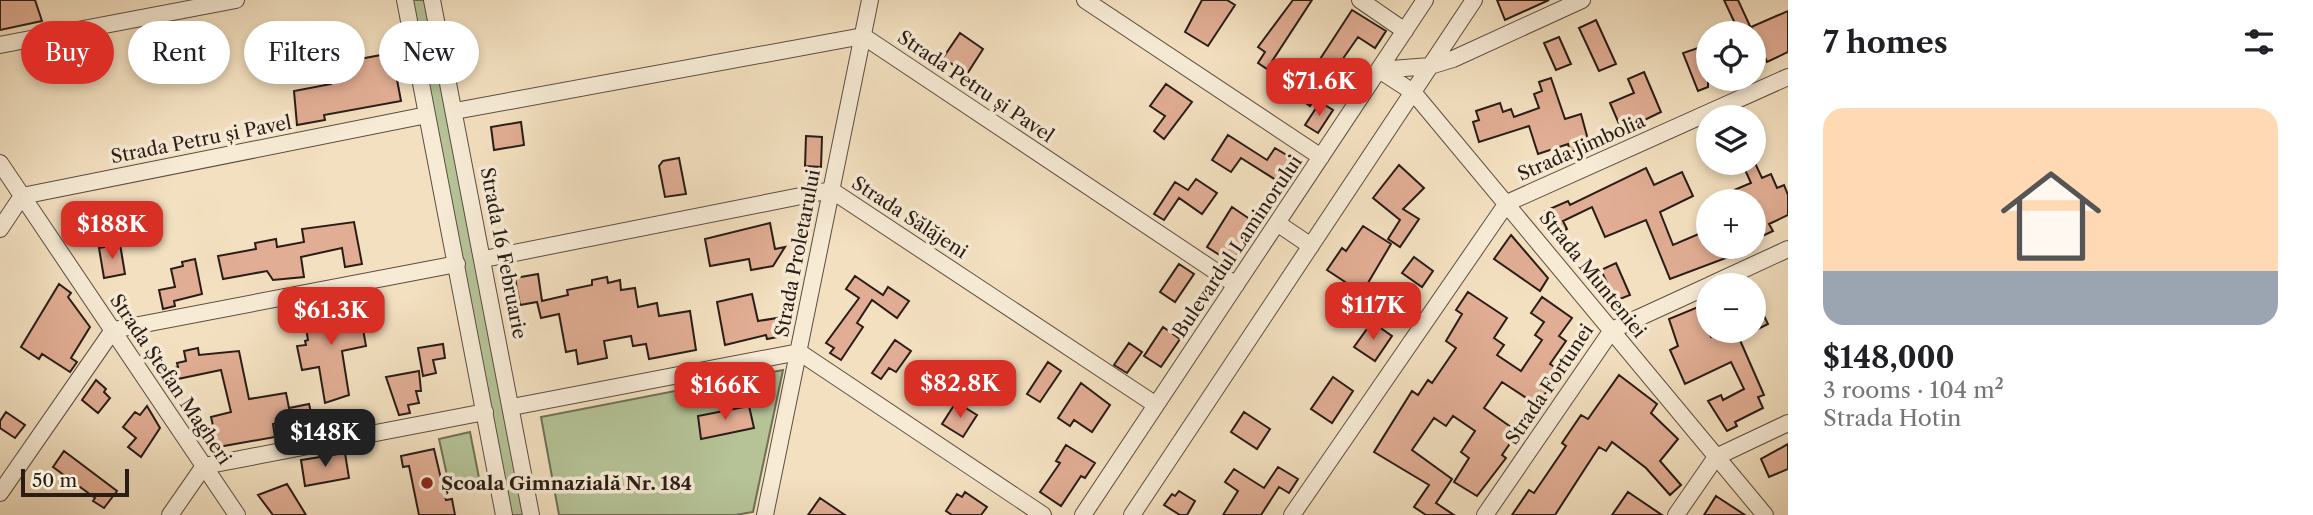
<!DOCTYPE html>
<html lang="en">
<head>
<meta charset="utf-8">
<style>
	:root { --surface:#fff; --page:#f2f2f2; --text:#202124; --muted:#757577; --line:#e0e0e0; --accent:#d93025 }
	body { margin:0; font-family:"Libre Caslon Text",serif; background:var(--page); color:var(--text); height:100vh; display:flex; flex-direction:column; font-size:26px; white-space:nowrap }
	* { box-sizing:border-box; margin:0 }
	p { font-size:23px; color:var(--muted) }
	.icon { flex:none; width:38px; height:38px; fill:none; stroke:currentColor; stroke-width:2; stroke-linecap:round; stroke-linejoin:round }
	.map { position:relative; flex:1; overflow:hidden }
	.panel { display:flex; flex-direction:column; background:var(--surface); width:525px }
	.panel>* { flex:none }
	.hud { position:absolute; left:21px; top:21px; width:665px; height:63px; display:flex; gap:14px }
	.fabs { position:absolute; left:1696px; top:21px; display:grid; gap:14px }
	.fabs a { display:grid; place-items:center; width:70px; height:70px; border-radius:50%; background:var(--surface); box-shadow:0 4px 10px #0003; font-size:35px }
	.scale { position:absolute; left:21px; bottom:18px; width:108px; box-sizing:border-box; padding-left:7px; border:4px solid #291d16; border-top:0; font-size:19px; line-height:24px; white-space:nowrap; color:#291d16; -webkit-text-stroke:5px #f7ebd6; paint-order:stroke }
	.price { position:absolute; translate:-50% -60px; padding:0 16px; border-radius:14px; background:var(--accent); color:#fff; font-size:23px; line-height:46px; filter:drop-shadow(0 2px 4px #0008) }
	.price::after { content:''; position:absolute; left:50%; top:42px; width:21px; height:16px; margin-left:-10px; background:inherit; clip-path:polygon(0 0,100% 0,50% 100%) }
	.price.on { background:#222; color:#fff }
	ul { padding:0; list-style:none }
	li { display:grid; align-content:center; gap:14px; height:371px; padding:0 35px }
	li+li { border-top:2px solid var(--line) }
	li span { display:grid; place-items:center; height:217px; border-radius:21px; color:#555 }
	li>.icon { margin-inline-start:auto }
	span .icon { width:126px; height:126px; fill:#fffc; stroke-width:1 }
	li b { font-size:30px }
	h2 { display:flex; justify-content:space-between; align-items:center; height:84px; padding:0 35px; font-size:30px }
	.pill { padding:0 24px; border-radius:32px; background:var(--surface); box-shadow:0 4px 10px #0003; font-size:24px; line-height:63px }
	.pill.on { background:var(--accent); color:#fff }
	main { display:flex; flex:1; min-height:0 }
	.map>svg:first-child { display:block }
	.green { fill:#b5c397; stroke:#6f7056; stroke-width:2 }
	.building { fill:#e1ad94; stroke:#291d16; stroke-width:2 }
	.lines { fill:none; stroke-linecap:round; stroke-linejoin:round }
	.minor-casing { stroke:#5c4e40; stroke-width:18 }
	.minor { stroke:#f7ebd6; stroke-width:16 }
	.poi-dot { fill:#8f2418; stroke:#f7ebd6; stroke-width:2.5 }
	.labels { text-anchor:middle; stroke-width:7; stroke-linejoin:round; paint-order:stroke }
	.street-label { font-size:19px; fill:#291d16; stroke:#f7ebd6 }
	.poi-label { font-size:19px; font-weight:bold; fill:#291d16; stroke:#f7ebd6; text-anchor:start }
</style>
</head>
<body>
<main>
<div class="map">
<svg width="1788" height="515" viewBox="0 0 1788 515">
	<rect width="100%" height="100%" fill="#f3e0c0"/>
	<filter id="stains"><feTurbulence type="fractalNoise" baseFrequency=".00286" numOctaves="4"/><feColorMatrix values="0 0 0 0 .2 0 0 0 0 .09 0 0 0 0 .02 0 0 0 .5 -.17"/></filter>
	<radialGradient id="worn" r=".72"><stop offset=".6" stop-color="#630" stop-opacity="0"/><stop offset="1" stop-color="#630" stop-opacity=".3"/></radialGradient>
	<path class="green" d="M409,0H428L525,515H507Z
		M783,370L753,512L735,515H559L541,417Z
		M470,432L480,483L450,489L439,439Z"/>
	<path class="building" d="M0,0H35L42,21L0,30Z
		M1202,0H1227L1235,5L1208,46L1185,32Z
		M1293,0H1312L1267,69L1258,63L1265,52L1258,47Z
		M1497,0H1549L1505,20Z
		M1724,0H1738L1750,26L1739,32Z
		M1352,10L1386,31L1375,48L1358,37L1310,106L1296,96Z
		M1788,11V52L1767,62L1751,27Z
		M1596,20L1616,64L1599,71L1579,28Z
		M960,33L983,49L967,74L943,58Z
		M1559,37L1571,64L1556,70L1544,43Z
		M1701,47L1708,64V87L1698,91L1683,53Z
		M392,53L401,101L324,115L325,120L297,125L294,91L331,84L327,65Z
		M1644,72L1661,112L1622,131L1610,103L1634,93L1628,79Z
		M1551,78L1565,119L1581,114L1590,147L1570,152L1568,144L1538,154L1529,126L1479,142L1473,122L1479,120L1476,111L1500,103L1503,112L1511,109L1514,117L1539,108L1534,94L1542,91L1539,82Z
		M1166,84L1192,102L1164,139L1154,131L1165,116L1150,106Z
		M1320,102L1333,110L1318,133L1305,125Z
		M521,122L524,145L494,150L491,127Z
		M1228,135L1267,160L1275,148L1298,162L1284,185L1241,158L1231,172L1212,160Z
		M806,136L822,137L821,167L805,166Z
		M679,158L686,194L665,197L659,166L663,161Z
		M1742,163H1755L1762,178L1771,174L1777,188L1784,185L1788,195V215L1769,224L1773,231L1754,240V201H1708L1751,183Z
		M1399,165L1424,188L1403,209L1419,219L1400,247L1388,239L1400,220L1373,198Z
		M1646,168L1654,185L1682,172L1693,196L1660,212L1673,245L1708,230V247H1755L1670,279L1646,220L1605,237L1592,207L1563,221L1567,229L1555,235L1545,211L1568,201L1570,205Z
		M1196,179L1217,193L1202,214L1179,198L1164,220L1154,214L1175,182L1188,190Z
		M1232,207L1257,224L1232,263L1207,247Z
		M354,222L362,264L345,267L342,248L301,257L304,277L273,280L267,271L223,279L218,256L256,249L255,243L276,239L277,247L304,242L302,229Z
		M770,223L775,249L785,247L773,266L751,270L749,259L710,266L705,239Z
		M1363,226L1391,244L1362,293L1327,270L1342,248L1346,251Z
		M1511,235L1548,278L1540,291L1494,259Z
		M120,244L125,274L104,278L99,248Z
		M1414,257L1433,271L1422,287L1402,273Z
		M195,259L202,294L174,301L175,306L163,309L159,290L175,287L171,269L183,266L182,262Z
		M1616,263L1630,295L1615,301L1601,270Z
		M1179,264L1194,274L1175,302L1160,292Z
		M538,274L542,301L568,295L567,290L592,285V280L607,277L608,283L620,280L621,290L635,288L638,307L657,303L659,316L690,311L696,350L649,359L646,344L633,346L631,336L604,341L607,358L578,364L576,350L566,352L559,314L541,318L537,302L520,305L515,278Z
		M855,276L883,295L888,287L909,301L897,318L872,300L857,323L863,327L841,360L830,353L834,348L826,343L859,298L846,289Z
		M59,284L71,293L68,297L90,327L71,358L77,362L70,372L42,354L39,359L21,347Z
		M1468,292L1507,318L1494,338L1504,345L1497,355L1521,371L1542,340L1535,335L1544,322L1531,313L1542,297L1572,318L1559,336L1566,341L1550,364L1561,371L1537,405L1502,382L1484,408L1518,432L1502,455L1506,458L1477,496L1454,482L1469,458L1461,452L1475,431L1453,416L1446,426L1434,418L1412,450L1452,479L1436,503L1454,515H1426L1414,507L1429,485L1374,452L1412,391L1418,395L1428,380L1432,383L1456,348L1446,341L1462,314L1456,310Z
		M752,294L758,321L784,317L788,335L767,339L766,335L725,345L717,302Z
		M1754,295L1768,324L1754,331Z
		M332,303L334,312L359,307L366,346L342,351L349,395L325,403L319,367L302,370L297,346L306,345L305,341L308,340L304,316L322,312L321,306Z
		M1698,307L1711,337L1725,331H1736L1764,395L1758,397L1763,408L1735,422L1737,426L1727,431L1708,401L1721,395L1723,400L1744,389L1731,362L1685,384L1670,350L1678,346L1669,319Z
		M1372,322L1392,336L1375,361L1354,347Z
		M1163,327L1180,339L1161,367L1144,356Z
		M895,340L911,351L896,372L889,368L881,379L872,373Z
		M1129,343L1142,352L1127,373L1114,365Z
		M443,344L445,358L433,360L436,373L423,376L418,348Z
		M198,348L199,355L239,351L249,399L286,393L289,408L309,404L315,430L299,433L296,420L273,424L275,437L218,447L211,417L231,412L221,370L173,380L171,369L178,367L177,363L186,361L184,351Z
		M1048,362L1061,371L1040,402L1027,394Z
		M419,371L421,391H416L419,403L408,405L410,413L399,415L386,377Z
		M1619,375L1657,404L1651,413L1678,439L1660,461L1681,485L1670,495L1646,468L1612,442L1606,451L1599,447L1555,515H1512L1529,490L1534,493L1566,446L1562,443L1581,415L1588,419Z
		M1333,377L1353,391L1332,423L1311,409Z
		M96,380L106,389L104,392L110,398L98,413L82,400Z
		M1081,383L1110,405L1092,432L1074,420L1070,426L1058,418Z
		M956,402L977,415L963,437L942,424Z
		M147,406L160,428L141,457L128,447L136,438L123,427L135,412L140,415Z
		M749,406L754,428L701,439L698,416Z
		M6,412L25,425L15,438L0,428V421Z
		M1244,412L1270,429L1257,449L1231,432Z
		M1788,444V469L1769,477L1761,459Z
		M1066,445L1095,463L1085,478L1081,476L1061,506L1040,492L1060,463L1056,461Z
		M434,449L446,500L452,499L455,515H419L409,466L403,467L401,456Z
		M64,451L117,491L104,508L93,501L95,498L53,467Z
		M345,453L349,478L305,486L301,460Z
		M1278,467L1298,479L1289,493L1279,487L1261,515H1223L1238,491L1225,482L1234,469L1264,488Z
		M287,484L306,515H273L258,495Z
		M1179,491L1195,501L1187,515H1180L1164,505L1172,494L1175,496Z
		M965,492L987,507L981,515H952L946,511L957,494L962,497Z
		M1628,492L1662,515H1612Z
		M1716,496L1745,515H1704Z
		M820,498L845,515H808Z"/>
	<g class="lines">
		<defs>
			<path id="minor" d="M405,0L504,515
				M432,0L531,515
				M1085,0L1321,157
				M1360,0L1405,31
				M0,45L236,0
				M1379,70L1413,92L1765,515
				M1379,70L1430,66L1453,59L1582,0
				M455,111L863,36L1236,285
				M0,163L237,515
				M1277,223L1311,246
				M0,229L22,196L427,115
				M484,259L831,190L1156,405
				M1710,285L1788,249
				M512,407L799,352L1043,515
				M0,493L113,330L457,264
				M170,515L204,466L485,412
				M765,515L870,0
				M1083,515L1425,0
				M1132,515L1474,0
				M1292,515L1507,203L1788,77
				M1485,515L1612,330L1708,286
				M1676,515L1716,457L1788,423"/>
		</defs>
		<use href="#minor" class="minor-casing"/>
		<use href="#minor" class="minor"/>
	</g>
	<circle class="poi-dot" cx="427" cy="483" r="7"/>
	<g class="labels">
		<g class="street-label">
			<text transform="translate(976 86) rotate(34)" y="7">Strada Petru și Pavel</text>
			<text transform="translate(201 139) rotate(-11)" y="7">Strada Petru și Pavel</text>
			<text transform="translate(1581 147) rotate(-24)" y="7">Strada Jimbolia</text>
			<text transform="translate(910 217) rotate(33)" y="7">Strada Sălăjeni</text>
			<text transform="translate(1237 246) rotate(-56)" y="7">Bulevardul Laminorului</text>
			<text transform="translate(504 253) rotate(79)" y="7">Strada 16 Februarie</text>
			<text transform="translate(797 253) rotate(-79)" y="7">Strada Proletarului</text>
			<text transform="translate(1593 274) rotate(51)" y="7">Strada Munteniei</text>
			<text transform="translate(171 379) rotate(56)" y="7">Strada Ștefan Magheri</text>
			<text transform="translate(1549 384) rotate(-56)" y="7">Strada Fortunei</text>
		</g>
		<g class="poi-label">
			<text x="441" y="490">Școala Gimnazială Nr. 184</text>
		</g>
	</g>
	<rect width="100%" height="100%" filter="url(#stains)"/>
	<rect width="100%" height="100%" fill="url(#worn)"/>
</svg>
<div class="fabs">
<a><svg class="icon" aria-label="locate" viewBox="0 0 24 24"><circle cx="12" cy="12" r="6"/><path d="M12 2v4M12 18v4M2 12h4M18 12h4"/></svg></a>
<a><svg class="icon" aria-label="layers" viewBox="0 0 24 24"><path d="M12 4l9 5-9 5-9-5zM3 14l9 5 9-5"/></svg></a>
<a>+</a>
<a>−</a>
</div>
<div class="scale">50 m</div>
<b class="price" style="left:1319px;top:118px">$71.6K</b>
<b class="price" style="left:112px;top:261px">$188K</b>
<b class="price" style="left:1373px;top:342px">$117K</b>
<b class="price" style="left:331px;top:347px">$61.3K</b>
<b class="price" style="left:960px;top:420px">$82.8K</b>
<b class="price" style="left:725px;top:422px">$166K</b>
<b class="price on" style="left:325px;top:469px">$148K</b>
<div class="hud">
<a class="pill on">Buy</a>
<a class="pill">Rent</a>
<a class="pill">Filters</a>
<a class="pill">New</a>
</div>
</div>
<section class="panel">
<h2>7 homes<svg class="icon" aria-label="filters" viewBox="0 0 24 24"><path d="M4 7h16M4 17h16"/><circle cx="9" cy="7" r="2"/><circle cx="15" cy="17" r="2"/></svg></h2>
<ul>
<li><span style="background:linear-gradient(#ffd9b3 75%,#9aa5b1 0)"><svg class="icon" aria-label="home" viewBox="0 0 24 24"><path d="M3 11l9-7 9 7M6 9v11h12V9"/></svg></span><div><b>$148,000</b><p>3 rooms · 104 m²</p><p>Strada Hotin</p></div></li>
</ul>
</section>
</main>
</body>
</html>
